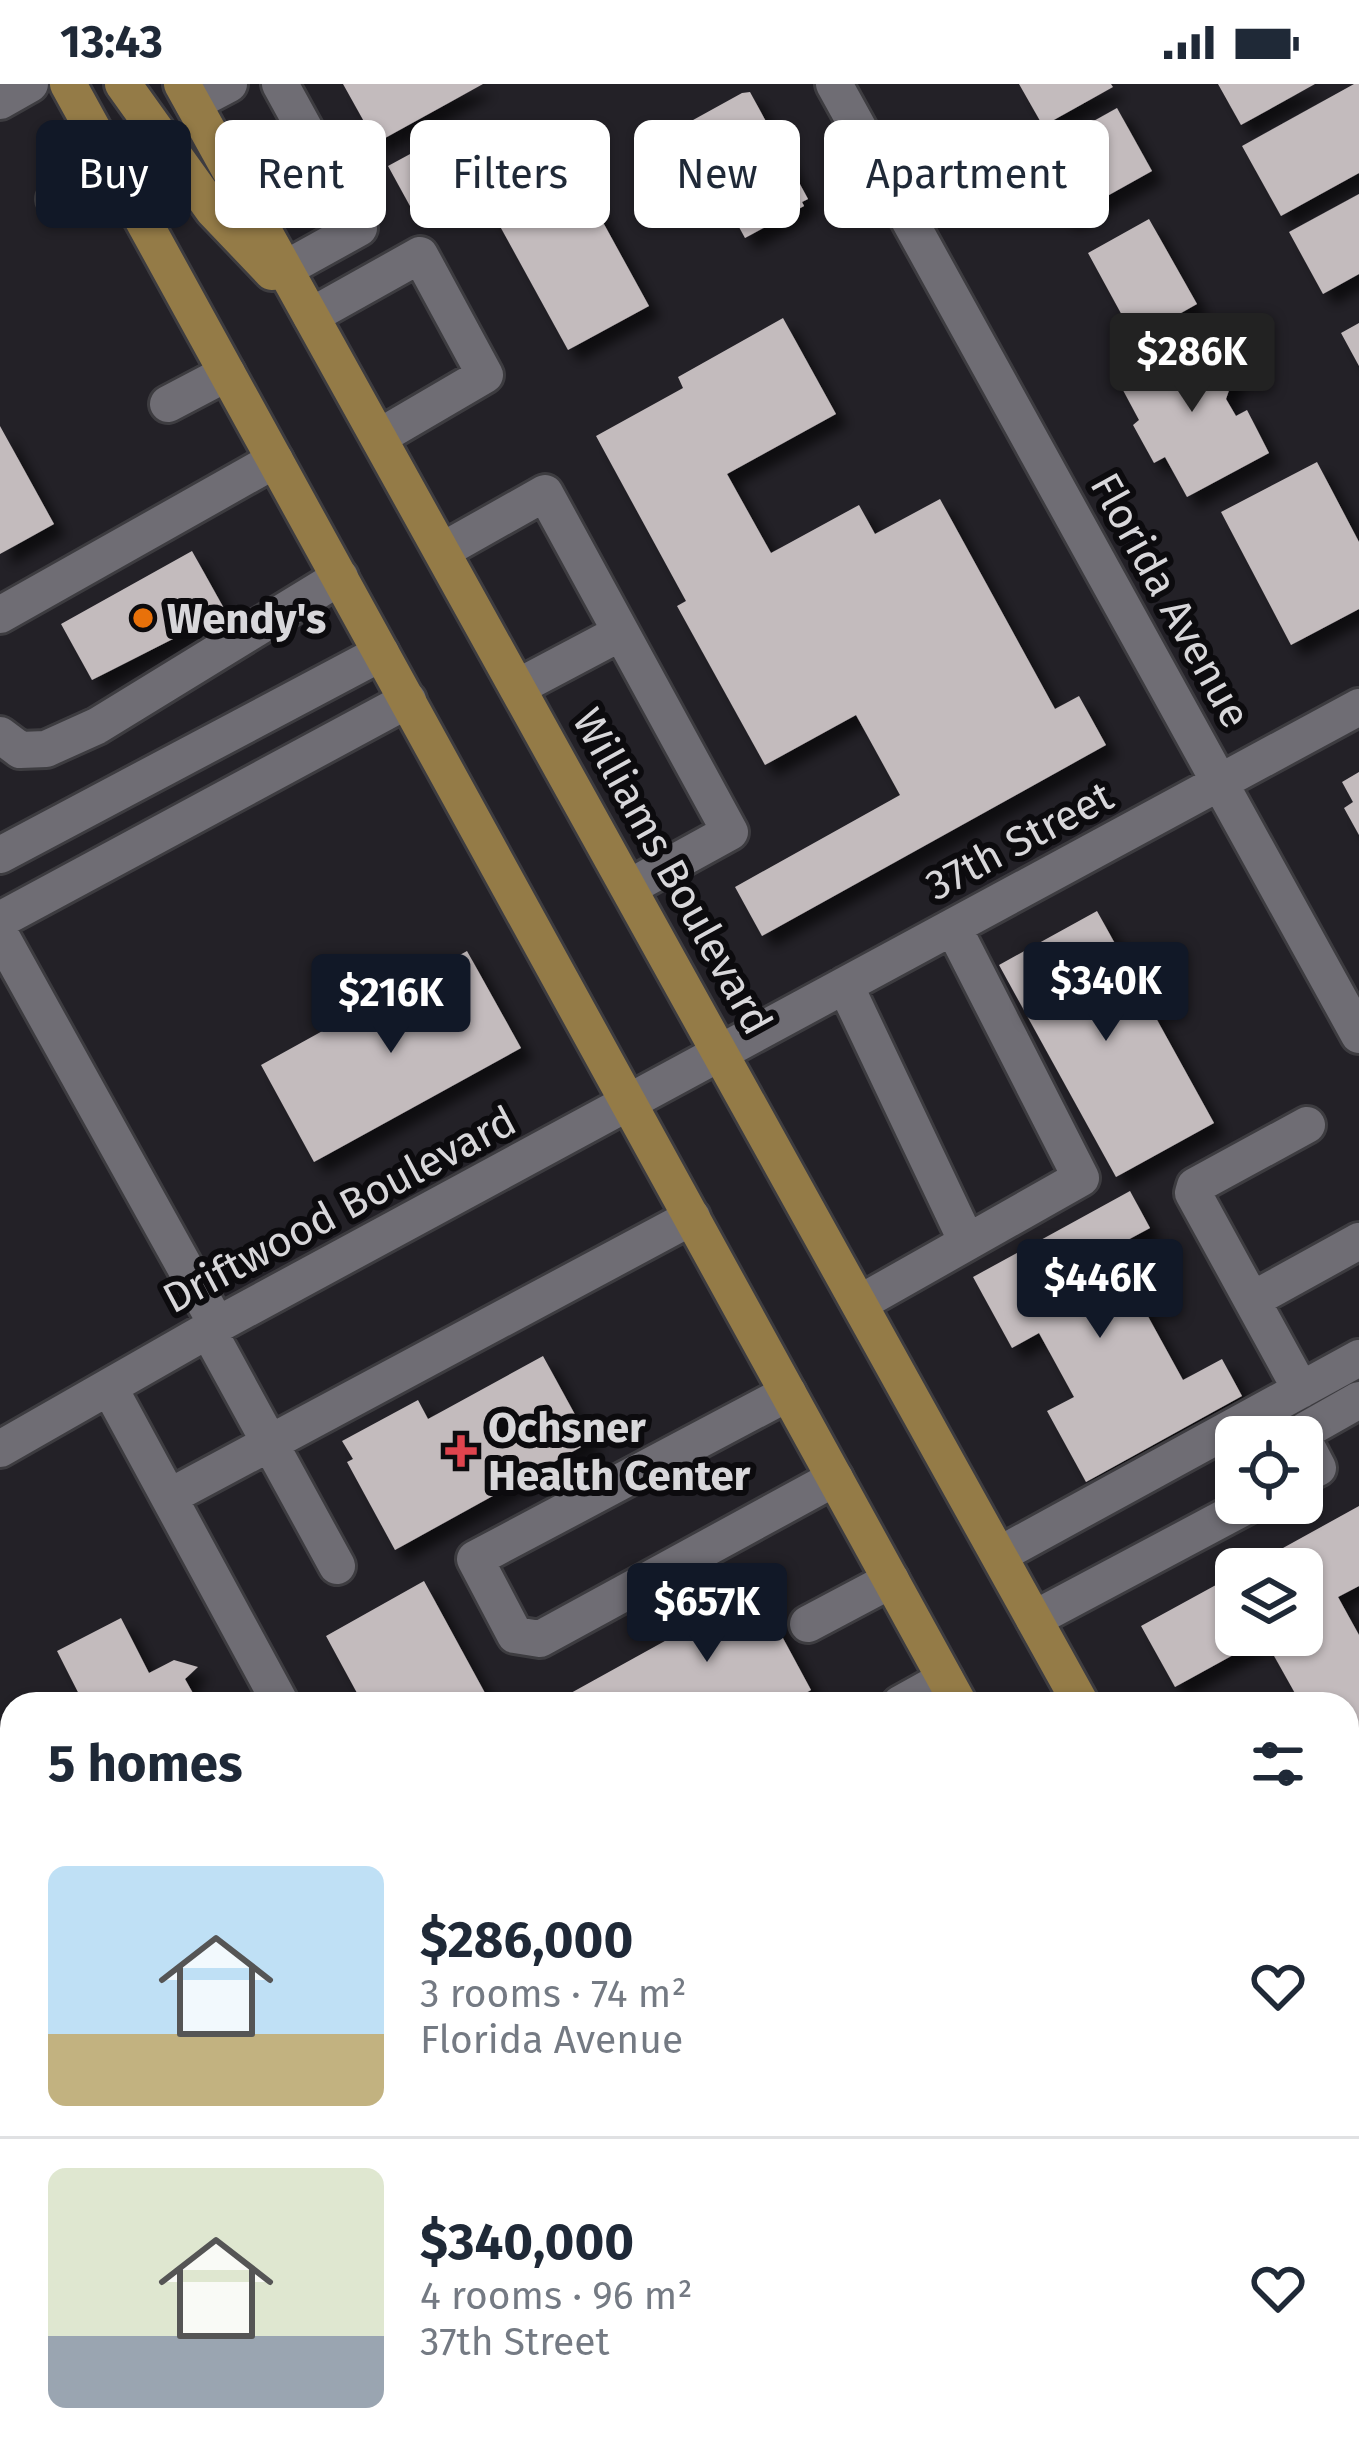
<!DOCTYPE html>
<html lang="en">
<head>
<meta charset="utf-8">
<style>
	:root { --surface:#fff; --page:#f6f6f7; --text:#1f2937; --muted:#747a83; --line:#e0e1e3; --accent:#111827 }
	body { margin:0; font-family:"Fira Sans",sans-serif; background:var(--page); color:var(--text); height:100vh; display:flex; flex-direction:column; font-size:45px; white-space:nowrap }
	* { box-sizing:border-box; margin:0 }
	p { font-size:39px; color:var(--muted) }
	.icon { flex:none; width:66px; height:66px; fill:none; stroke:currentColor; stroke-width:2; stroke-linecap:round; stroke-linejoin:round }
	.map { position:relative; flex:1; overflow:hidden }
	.sheet { position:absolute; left:0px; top:1608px; width:1359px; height:771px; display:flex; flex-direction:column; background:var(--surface); border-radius:36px 36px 0 0; box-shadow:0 3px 9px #0004 }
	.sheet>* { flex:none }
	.guide { position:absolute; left:36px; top:36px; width:1287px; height:108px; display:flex; gap:24px }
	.fabs { position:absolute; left:1215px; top:1332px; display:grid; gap:24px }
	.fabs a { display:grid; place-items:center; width:108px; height:108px; border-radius:18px; background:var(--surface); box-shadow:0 3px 9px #0004; font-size:60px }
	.price { position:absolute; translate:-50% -102px; padding:0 27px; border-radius:12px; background:var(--accent); color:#fff; font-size:39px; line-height:78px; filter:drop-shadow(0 3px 6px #0008) }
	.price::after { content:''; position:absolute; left:50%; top:72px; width:36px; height:27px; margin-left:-18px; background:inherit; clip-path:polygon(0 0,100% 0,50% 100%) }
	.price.selected { background:#222; color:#fff }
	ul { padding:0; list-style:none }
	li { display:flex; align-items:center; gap:36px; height:300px; padding:0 48px }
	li+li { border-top:3px solid var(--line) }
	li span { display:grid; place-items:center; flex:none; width:336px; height:240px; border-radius:18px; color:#555 }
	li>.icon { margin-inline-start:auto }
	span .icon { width:144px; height:144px; fill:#fffc; stroke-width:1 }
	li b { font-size:51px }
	h2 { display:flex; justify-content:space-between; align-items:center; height:144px; padding:0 48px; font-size:51px }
	.pill { padding:0 42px; border-radius:18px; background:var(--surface); box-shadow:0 3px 9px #0004; font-size:42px; line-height:108px }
	.pill.selected { background:var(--accent); color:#fff }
	.status { display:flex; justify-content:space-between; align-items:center; height:84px; padding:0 60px; background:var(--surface); direction:ltr }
	.status svg { height:33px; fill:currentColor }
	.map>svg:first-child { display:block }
	.building { fill:#c3bbbd; filter:url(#shadow) }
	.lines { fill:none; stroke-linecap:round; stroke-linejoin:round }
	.minor-casing { stroke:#3d3c40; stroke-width:42 }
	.major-casing { stroke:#3d3c40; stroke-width:42 }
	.minor { stroke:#6f6d74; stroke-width:36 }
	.major { stroke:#947b47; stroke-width:36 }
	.food-dot { fill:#e8710a; stroke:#0c0b0e; stroke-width:4.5 }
	.health-dot { fill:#e0444e; stroke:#0c0b0e; stroke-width:4.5 }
	.labels { text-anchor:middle; stroke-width:12; stroke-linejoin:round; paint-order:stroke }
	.street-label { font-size:42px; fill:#d8d7da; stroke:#0c0b0e }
	.poi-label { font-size:42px; font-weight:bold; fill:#d8d7da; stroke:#0c0b0e; text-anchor:start }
</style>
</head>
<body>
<div class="status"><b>13:43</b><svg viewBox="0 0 49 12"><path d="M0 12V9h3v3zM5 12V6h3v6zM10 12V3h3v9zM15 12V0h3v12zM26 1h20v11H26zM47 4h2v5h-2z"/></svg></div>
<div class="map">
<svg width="1359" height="2378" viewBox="0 0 1359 2378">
	<defs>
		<filter id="shadow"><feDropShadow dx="11" dy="11" stdDeviation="6" flood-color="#0009"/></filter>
	</defs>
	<rect width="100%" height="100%" fill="#232127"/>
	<path class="building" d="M343,0H483L376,59Z
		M1019,0H1111L1113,3L1043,42Z
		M1218,0H1315L1241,41Z
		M1354,0H1359V89L1281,132L1242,62Z
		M750,8L808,115L802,118L804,122L745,154L721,110L713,115L699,88L707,84L684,41L742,9Z
		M1117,24L1152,87L1066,135L1031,72Z
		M447,50L451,57L461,51L474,74L463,79L469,90L410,122L388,82Z
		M560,60L649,222L568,266L479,104Z
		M1359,110V190L1323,210L1289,148Z
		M1149,135L1197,220L1135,255L1088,169Z
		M783,234L836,330L727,390L771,469L859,421L875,450L940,415L1055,625L1079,612L1106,661L762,852L735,803L900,711L856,631L765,681L677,522L686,517L596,352L683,304L678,293Z
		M1359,239V282L1341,249Z
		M1210,246L1234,292L1226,315L1236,332L1247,326L1269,369L1187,413L1165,373L1154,379L1133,341L1139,336L1117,295Z
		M0,342L54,440L0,470Z
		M1317,378L1359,458V525L1291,561L1221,428Z
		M192,467L226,528L92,596L61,540Z
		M1359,688V751L1344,724L1353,718L1342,698Z
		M1097,827L1214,1039L1116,1093L999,881Z
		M467,867L521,964L314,1078L261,981Z
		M1130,1107L1150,1144L1111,1165L1183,1296L1222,1275L1242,1312L1086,1398L1047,1327L1074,1313L1039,1249L1012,1264L973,1193Z
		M543,1272L590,1358L395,1466L347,1378L353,1375L342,1357L418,1316L428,1335Z
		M1359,1422V1502L1338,1513L1359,1551V1726L1347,1704V1620H1301L1264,1554L1175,1603L1141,1542L1236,1490V1551H1302V1485H1245Z
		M424,1497L491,1620H363L326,1552Z
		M757,1506L811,1606L786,1620H551Z
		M121,1534L149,1589L174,1576L198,1583L185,1595L199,1620H84L57,1567Z
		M12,1937V2251L0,2229V1944Z
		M0,2322L12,2343V2367H25L31,2378H0Z
		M807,2367H923L929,2378H813Z
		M1205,2367H1255L1261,2378H1185Z"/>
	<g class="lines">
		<defs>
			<path id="minor" d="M280,0L359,144L285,185
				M834,0L1359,951
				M0,17L30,0
				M193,19L229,0
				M55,115L114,84
				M311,232L420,171L485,291L379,353
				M168,320L227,289
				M442,467L545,409L730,748L630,803
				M0,531L275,376
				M518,603L620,549
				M0,651L20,666L46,665L97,642L340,493
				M0,771L381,569
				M0,836L408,616
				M0,850L217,1241
				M845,901L967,1158
				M1252,1216L1359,1157
				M860,1219L1081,1094L953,843
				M208,1246L337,1482
				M109,1303L281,1620
				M1301,1306L1193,1109L1195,1102L1307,1041
				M788,1309L475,1475L515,1551L540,1555L835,1394
				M0,1365L217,1241L1359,623
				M1302,1392L1318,1384L1304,1357L1306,1346L1359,1316
				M169,1413L692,1133
				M999,1471L1359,1274
				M1034,1535L1252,1419
				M808,1540L891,1496
				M900,1620L945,1595
				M0,1670L12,1692
				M1347,1855L1359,1877
				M1347,1980L1359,1973
				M257,2367L263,2378
				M705,2367L711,2378
				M992,2367L998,2378
				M160,2378L176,2367
				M626,2378L645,2367
				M1051,2378L1072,2367"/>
			<path id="major" d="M68,0L959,1620
				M123,0L213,126L272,188
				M182,0L1081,1620
				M1347,2102L1359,2124
				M1347,2221L1359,2243
				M1347,2329L1359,2350"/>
		</defs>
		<use href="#minor" class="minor-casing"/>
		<use href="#major" class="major-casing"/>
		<use href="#minor" class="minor"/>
		<use href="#major" class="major"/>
	</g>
	<circle class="food-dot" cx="143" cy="534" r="12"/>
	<path class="health-dot" d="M455 1349h12v12h12v12h-12v12h-12v-12h-12v-12h12z"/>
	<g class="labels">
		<g class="street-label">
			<text transform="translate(1171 516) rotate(61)" y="15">Florida Avenue</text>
			<text transform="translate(1019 756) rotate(-28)" y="15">37th Street</text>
			<text transform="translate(673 787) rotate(61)" y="15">Williams Boulevard</text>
			<text transform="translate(339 1125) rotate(-28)" y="15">Driftwood Boulevard</text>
		</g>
		<g class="poi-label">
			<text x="167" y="549">Wendy's</text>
			<text x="488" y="1358">Ochsner<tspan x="488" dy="48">Health Center</tspan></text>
		</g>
	</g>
</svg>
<div class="fabs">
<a><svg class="icon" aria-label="locate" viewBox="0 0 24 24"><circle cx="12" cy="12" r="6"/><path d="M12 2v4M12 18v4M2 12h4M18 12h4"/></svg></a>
<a><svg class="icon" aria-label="layers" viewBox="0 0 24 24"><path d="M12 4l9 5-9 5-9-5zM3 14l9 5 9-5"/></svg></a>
</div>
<b class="price selected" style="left:1192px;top:331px">$286K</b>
<b class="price" style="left:1106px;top:960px">$340K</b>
<b class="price" style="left:391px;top:972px">$216K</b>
<b class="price" style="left:1100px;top:1257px">$446K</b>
<b class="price" style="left:707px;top:1581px">$657K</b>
<div class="guide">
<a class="pill selected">Buy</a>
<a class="pill">Rent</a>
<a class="pill">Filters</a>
<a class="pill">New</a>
<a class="pill">Apartment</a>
</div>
<section class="sheet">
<h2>5 homes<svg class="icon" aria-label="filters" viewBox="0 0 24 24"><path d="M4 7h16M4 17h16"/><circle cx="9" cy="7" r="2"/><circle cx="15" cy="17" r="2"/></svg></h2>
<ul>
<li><span style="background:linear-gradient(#bfe0f5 70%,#c2b280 0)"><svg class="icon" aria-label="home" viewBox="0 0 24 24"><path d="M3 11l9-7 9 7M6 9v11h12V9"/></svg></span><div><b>$286,000</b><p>3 rooms · 74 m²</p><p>Florida Avenue</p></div><svg class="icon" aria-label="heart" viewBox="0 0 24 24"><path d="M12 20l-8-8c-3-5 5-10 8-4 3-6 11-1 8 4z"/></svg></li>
<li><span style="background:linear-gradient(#dfe7d0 70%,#9aa5b1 0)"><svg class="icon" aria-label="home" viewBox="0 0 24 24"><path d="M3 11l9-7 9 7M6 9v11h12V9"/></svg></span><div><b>$340,000</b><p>4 rooms · 96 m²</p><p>37th Street</p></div><svg class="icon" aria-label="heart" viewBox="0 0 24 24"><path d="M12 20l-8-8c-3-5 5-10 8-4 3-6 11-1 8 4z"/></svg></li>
</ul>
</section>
</div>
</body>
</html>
